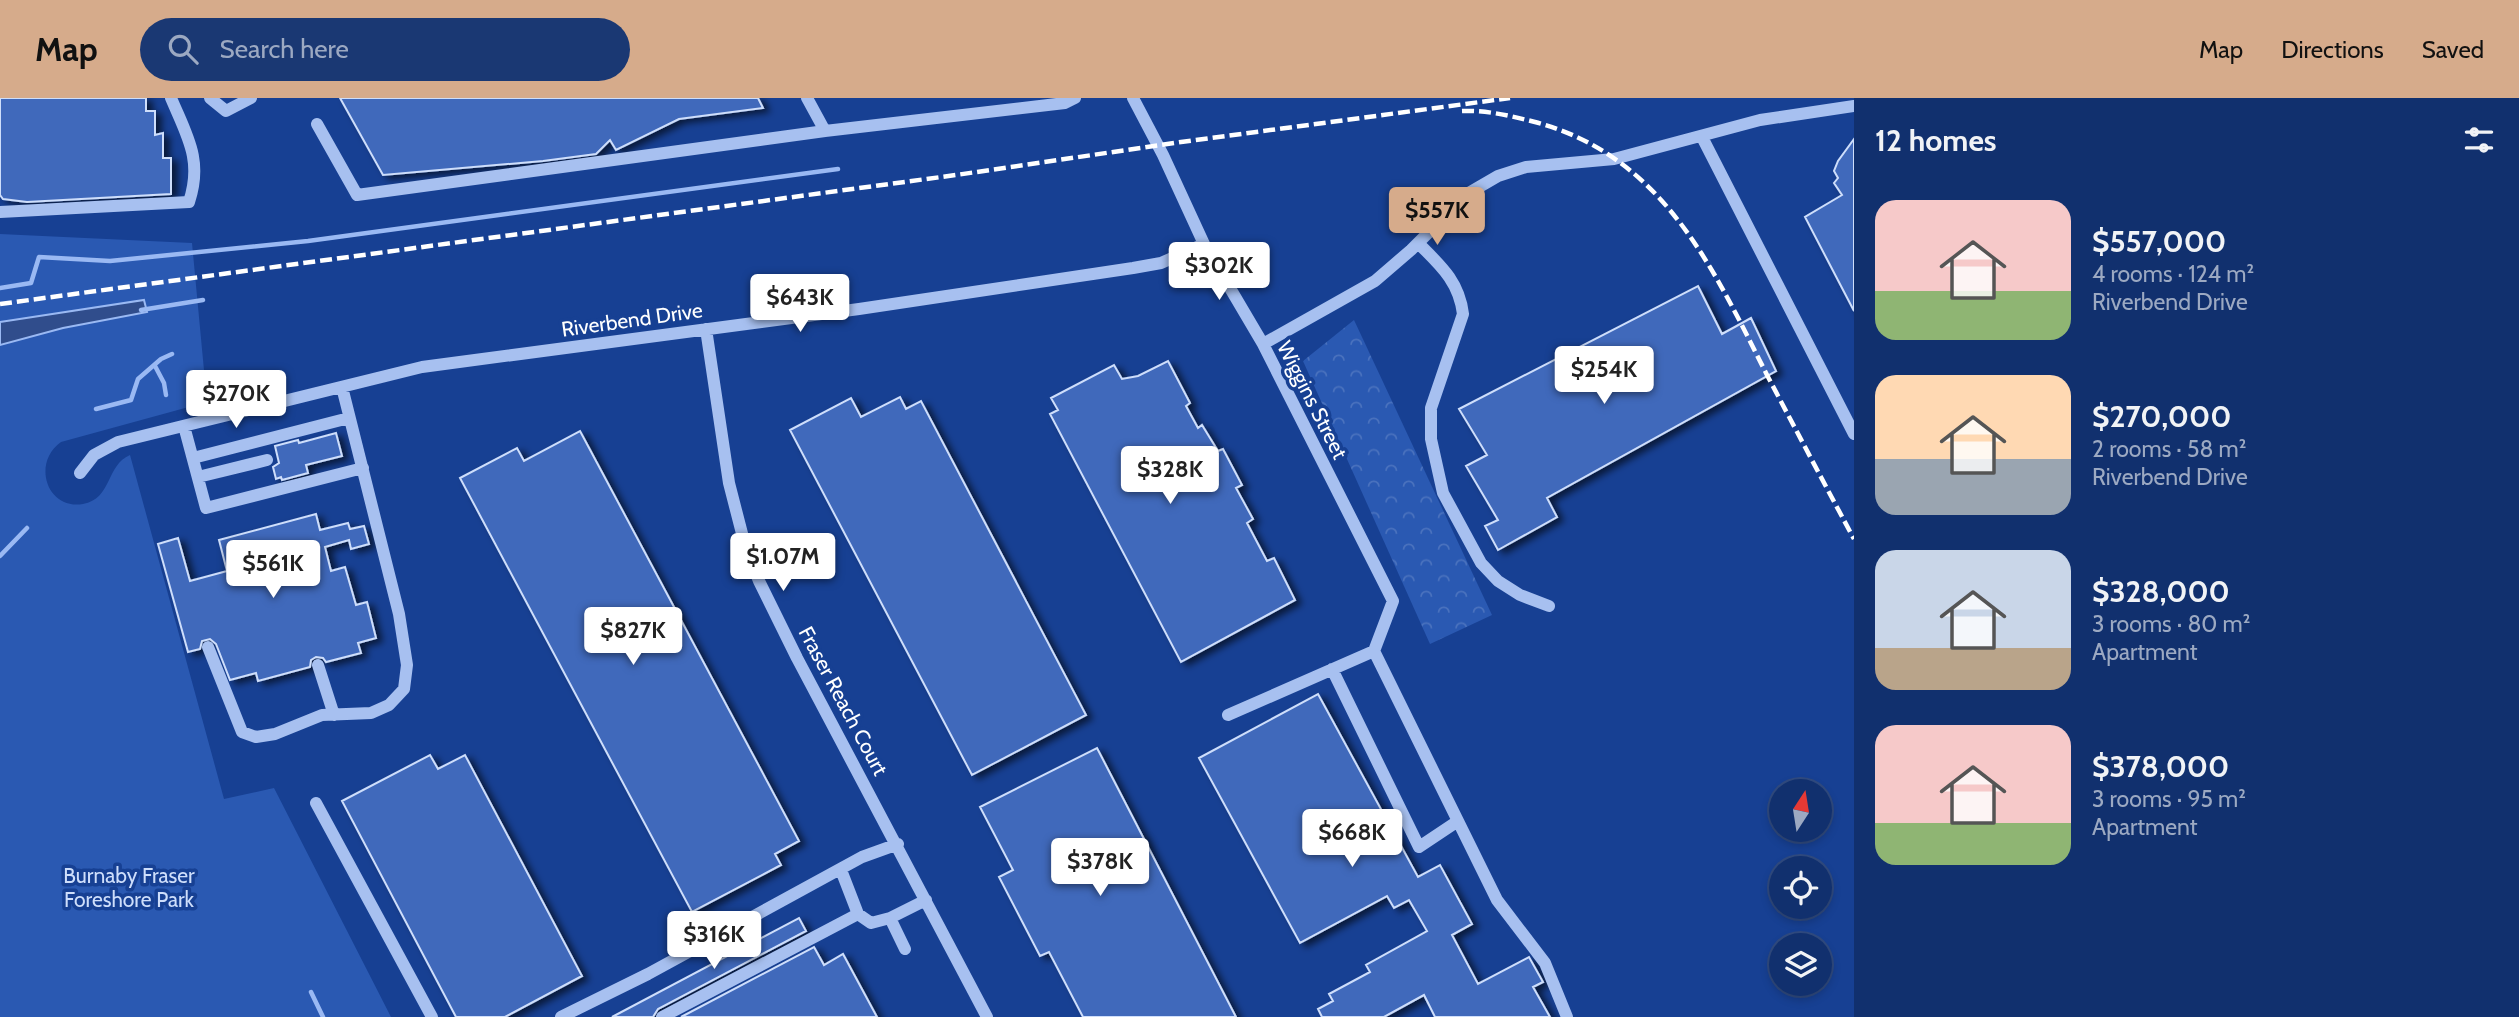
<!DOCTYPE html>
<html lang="en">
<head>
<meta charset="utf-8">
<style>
	:root { --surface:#11306e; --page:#1a3873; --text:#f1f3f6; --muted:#9ca9c2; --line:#304b81; --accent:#d6ab8b }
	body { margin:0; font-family:Cabin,sans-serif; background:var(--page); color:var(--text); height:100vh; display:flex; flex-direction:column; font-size:26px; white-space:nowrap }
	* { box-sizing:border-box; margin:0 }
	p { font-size:23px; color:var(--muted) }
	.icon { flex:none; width:38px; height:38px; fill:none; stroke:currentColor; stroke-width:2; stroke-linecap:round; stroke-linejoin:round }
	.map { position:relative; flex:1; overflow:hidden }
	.drawer { display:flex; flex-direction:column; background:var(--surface); width:665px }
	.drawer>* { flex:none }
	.needle { width:46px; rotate:12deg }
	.controls { position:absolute; left:1769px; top:681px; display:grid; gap:14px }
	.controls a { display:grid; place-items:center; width:63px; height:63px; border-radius:50%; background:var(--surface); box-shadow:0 4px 10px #0003,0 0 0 2px var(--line); font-size:35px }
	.price { position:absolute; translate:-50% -60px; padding:0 16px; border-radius:7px; background:#fff; color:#222; font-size:23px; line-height:46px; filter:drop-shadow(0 2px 4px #0008) }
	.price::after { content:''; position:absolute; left:50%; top:42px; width:21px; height:16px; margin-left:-10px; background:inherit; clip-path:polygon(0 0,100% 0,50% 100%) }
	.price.current { background:var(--accent); color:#111 }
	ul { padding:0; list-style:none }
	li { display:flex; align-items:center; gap:21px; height:175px; padding:0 21px }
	li span { display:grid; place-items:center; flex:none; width:196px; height:140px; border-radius:21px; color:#555 }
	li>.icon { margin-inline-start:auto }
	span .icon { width:84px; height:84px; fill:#fffc; stroke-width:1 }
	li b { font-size:30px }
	h2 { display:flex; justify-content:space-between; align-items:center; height:84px; padding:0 21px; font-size:30px }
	header { display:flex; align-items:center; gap:42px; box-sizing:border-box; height:98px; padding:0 35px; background:var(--accent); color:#111 }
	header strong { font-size:33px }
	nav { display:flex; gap:38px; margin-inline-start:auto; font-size:24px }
	.search { width:490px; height:63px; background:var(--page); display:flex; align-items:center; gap:18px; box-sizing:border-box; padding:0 24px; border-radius:38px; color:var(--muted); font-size:26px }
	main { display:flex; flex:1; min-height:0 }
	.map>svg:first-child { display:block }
	.forest { fill:url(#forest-crowns) }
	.park { fill:#2a59b2 }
	.water { fill:#304d8c; stroke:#9ab9f3; stroke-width:2 }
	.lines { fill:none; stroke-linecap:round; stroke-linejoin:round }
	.stream { stroke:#9ab9f3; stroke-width:4.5 }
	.building { fill:#4069bb; stroke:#cedefb; stroke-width:2; filter:url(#shadow) }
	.minor { stroke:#a7c0f0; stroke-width:12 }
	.rail { stroke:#fff; stroke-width:4.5; stroke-dasharray:12 5; stroke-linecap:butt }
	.labels { text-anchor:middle; stroke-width:7; stroke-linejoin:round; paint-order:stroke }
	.street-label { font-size:21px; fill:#fff; stroke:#174093 }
	.park-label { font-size:21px; fill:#cedefb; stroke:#174093 }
</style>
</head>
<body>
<header>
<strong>Map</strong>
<div class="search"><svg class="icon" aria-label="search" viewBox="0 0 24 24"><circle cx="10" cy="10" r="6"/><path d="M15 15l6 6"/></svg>Search here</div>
<nav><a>Map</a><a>Directions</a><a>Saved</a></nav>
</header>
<main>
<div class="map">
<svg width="1854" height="919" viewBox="0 0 1854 919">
	<defs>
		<pattern id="forest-crowns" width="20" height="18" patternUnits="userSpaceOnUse" patternTransform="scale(1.75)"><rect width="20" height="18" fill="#2a59b2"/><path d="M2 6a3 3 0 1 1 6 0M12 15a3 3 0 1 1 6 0" fill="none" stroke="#4a72be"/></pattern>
		<filter id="shadow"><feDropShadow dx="6" dy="3.5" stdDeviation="3.5" flood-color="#0009"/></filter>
	</defs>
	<rect width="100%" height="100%" fill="#174093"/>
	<path class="forest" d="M1354,222L1492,517L1430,546L1303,263Z"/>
	<path class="park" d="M0,136L192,145L207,304L61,344C32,364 46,412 83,406C112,401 106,367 130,357L224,701L274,690L391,919H0Z"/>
	<path class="water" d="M144,202L147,214L63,230L0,247V224Z"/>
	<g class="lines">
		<path class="stream" d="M0,190L31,185L39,159L110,163L308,143L838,71
			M141,212L203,202
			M155,268L164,285L166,297
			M96,311L131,302L138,281L161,261L172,256
			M0,458L27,430
			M311,894L323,919"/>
	</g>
	<path class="building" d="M0,0H146V13H155V37L163,35V60H171V96L27,104L3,101L0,97Z
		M340,0H758L763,10L679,21L616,52L610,42L596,56L543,63L383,77Z
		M1854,41V213L1805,119L1842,97L1834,85L1838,80L1834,73L1838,63Z
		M1698,188L1722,236L1751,220L1776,273L1547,400L1557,419L1498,452L1485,428L1498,422L1466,368L1487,357L1459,311Z
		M1168,263L1190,305L1186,308L1198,330L1202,327L1218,353L1223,351L1242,387L1236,390L1253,421L1247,425L1267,463L1274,460L1295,502L1181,564L1050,316L1058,312L1051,300L1114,267L1122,281L1138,278Z
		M900,299L906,311L921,303L1086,617L972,677L790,332L851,300L861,319Z
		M580,333L799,743L775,756L781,767L692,814L460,380L517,350L524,363Z
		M336,335L342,358L306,367L308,375L282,382L281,379L276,381L273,369L279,365L275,348L298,342L299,345Z
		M316,416L320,432L348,425L350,431L364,428L369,446L351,451L349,442L325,449L331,473L345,469L356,507L367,504L376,540L358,545L361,555L326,564L323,560L316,559L311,562L310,569L258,583L256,575L230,582L216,546L210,541L202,543L200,551L188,554L158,446L178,440L190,483L227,473L219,442Z
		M1318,596L1418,779L1440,767L1472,826L1452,837L1478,886L1529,859L1543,884L1533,889L1550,919H1435L1424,897L1384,919H1322L1318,911L1333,903L1329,896L1370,874L1366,867L1427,833L1409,802L1394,810L1387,798L1300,845L1199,660Z
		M1097,650L1236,919H1083L1049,854L1040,858L999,779L1013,772L980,709Z
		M430,657L438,671L465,657L582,878L505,919H456L342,703Z
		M799,820L806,833L658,911L653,919H612Z
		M814,849L824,867L843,856L877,919H681Z"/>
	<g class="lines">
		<path class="minor" d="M210,0L226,13L251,0
			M807,0L825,33L1065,5L1075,0
			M1133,0L1163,57L1204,146L1263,246L1393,503L1374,553L1228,617
			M317,26L357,97L825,33
			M1702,39L1854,336
			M0,114L189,104C203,62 187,38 171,0
			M1418,145C1440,167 1459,183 1463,216L1431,310V341L1443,395L1481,465L1498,483L1520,497L1549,508
			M706,231L729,385L746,451L759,483L797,560L987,919
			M1263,246L1375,183L1411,152L1467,96L1498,78L1526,69L1614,61L1760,22L1854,8
			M184,328L206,410L363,370
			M193,360L349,320
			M80,375L94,357L118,344L422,269L859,211L1133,170L1161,165L1204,146
			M198,379L267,362
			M208,549L242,634L256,639L275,636L322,617L371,615L389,607L404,591L407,567L399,516L342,289
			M1374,553L1497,802L1545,865L1567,919
			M318,567L334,617
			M1332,571L1419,749L1458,723
			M316,705L432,919
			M841,772L858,816L871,825L890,820L926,802
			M890,820L905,851
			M561,919L648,876L862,759L898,746
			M662,919L858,816"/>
		<path class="rail" d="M1462,13C1487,12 1511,18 1535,24C1663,58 1713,170 1767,277C1796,332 1825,387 1854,441
			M0,206L956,77L1181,44L1510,0"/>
	</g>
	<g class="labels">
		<g class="street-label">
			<text transform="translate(632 222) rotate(-8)" y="7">Riverbend Drive</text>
			<text transform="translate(1312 302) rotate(63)" y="7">Wiggins Street</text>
			<text transform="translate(843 603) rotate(62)" y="7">Fraser Reach Court</text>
		</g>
		<g class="park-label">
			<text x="129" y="785">Burnaby Fraser<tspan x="129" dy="24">Foreshore Park</tspan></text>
		</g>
	</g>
</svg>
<div class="controls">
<a><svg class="needle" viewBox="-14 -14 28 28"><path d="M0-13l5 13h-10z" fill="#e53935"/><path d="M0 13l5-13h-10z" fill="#9ca9c2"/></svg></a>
<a><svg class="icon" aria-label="locate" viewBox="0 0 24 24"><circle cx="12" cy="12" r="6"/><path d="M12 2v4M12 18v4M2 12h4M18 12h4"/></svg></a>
<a><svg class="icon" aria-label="layers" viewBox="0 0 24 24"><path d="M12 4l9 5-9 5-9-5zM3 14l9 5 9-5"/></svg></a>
</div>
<b class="price current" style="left:1437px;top:149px">$557K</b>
<b class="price" style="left:1219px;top:204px">$302K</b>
<b class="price" style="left:800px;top:236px">$643K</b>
<b class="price" style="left:1604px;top:308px">$254K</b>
<b class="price" style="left:236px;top:332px">$270K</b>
<b class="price" style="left:1170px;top:408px">$328K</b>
<b class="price" style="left:783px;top:495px">$1.07M</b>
<b class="price" style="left:273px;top:502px">$561K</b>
<b class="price" style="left:633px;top:569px">$827K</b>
<b class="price" style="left:1352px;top:771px">$668K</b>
<b class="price" style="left:1100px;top:800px">$378K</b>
<b class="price" style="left:714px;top:873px">$316K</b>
</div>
<section class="drawer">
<h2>12 homes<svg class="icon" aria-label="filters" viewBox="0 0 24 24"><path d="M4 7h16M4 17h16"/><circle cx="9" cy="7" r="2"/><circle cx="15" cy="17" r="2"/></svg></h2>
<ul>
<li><span style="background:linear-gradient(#f6c9c9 65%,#8fb573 0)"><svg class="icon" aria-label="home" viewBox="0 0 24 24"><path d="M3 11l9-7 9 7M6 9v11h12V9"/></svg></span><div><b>$557,000</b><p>4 rooms · 124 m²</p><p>Riverbend Drive</p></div></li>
<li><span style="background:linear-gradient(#ffd9b3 60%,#9aa5b1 0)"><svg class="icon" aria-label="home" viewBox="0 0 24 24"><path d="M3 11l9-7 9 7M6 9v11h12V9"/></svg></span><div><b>$270,000</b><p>2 rooms · 58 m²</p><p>Riverbend Drive</p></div></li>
<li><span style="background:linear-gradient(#c9d6e8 70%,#b9a48a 0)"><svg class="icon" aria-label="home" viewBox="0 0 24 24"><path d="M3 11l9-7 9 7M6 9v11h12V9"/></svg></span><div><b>$328,000</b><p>3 rooms · 80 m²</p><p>Apartment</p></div></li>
<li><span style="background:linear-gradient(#f6c9c9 70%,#8fb573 0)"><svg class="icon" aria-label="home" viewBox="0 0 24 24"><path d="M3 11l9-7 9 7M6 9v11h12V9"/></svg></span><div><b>$378,000</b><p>3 rooms · 95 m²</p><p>Apartment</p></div></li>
</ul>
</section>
</main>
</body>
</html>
